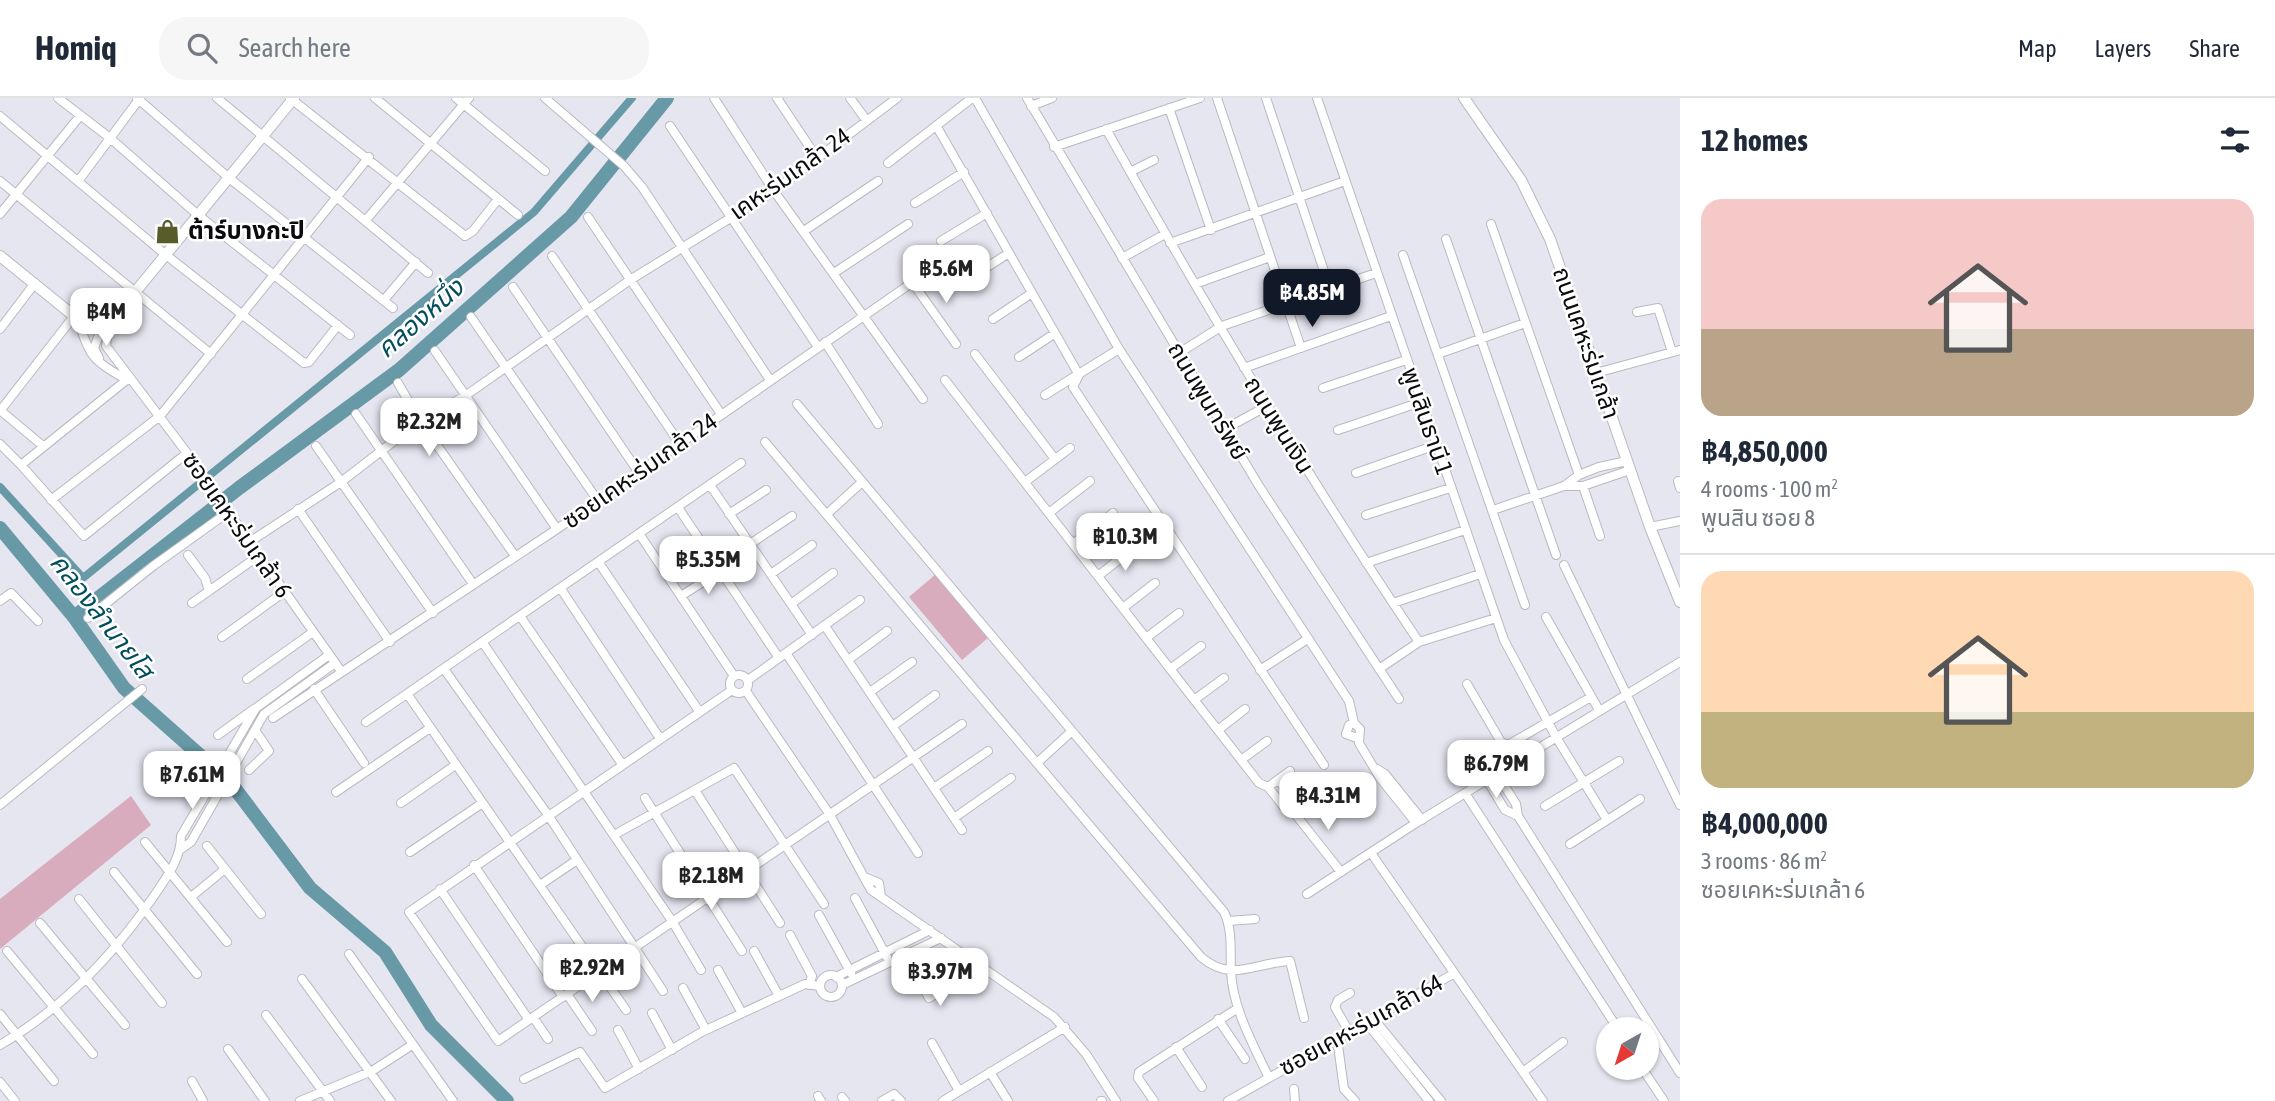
<!DOCTYPE html>
<html lang="en">
<head>
<meta charset="utf-8">
<style>
	:root { --surface:#fff; --page:#f6f6f7; --text:#1f2937; --muted:#747a83; --line:#e0e1e3; --accent:#111827 }
	body { margin:0; font-family:"Asap Condensed","Noto Sans Thai",sans-serif; background:var(--page); color:var(--text); height:100vh; display:flex; flex-direction:column; font-size:26px; white-space:nowrap }
	* { box-sizing:border-box; margin:0 }
	p { font-size:23px; color:var(--muted) }
	.icon { flex:none; width:38px; height:38px; fill:none; stroke:currentColor; stroke-width:2; stroke-linecap:round; stroke-linejoin:round }
	.map { position:relative; flex:1; overflow:hidden }
	.drawer { display:flex; flex-direction:column; background:var(--surface); width:595px }
	.drawer>* { flex:none }
	.needle { width:46px; rotate:219deg }
	.tools { position:absolute; left:1596px; top:919px; display:grid; gap:14px }
	.tools a { display:grid; place-items:center; width:63px; height:63px; border-radius:50%; background:var(--surface); box-shadow:0 2px 5px #0004; font-size:35px }
	.price { position:absolute; translate:-50% -60px; padding:0 16px; border-radius:14px; background:#fff; color:#222; font-size:23px; line-height:46px; filter:drop-shadow(0 2px 4px #0008) }
	.price::after { content:''; position:absolute; left:50%; top:42px; width:21px; height:16px; margin-left:-10px; background:inherit; clip-path:polygon(0 0,100% 0,50% 100%) }
	.price.active { background:var(--accent); color:#fff }
	ul { padding:0; list-style:none }
	li { display:grid; align-content:center; gap:14px; height:371px; padding:0 21px }
	li+li { border-top:2px solid var(--line) }
	li span { display:grid; place-items:center; height:217px; border-radius:21px; color:#555 }
	li>.icon { margin-inline-start:auto }
	span .icon { width:126px; height:126px; fill:#fffc; stroke-width:1 }
	li b { font-size:30px }
	h2 { display:flex; justify-content:space-between; align-items:center; height:84px; padding:0 21px; font-size:30px }
	header { display:flex; align-items:center; gap:42px; box-sizing:border-box; height:98px; padding:0 35px; background:var(--surface); border-bottom:2px solid var(--line) }
	header strong { font-size:33px }
	nav { display:flex; gap:38px; margin-inline-start:auto; font-size:24px }
	.search { width:490px; height:63px; background:var(--page); display:flex; align-items:center; gap:18px; box-sizing:border-box; padding:0 24px; border-radius:28px; color:var(--muted); font-size:26px }
	main { display:flex; flex:1; min-height:0 }
	.map>svg:first-child { display:block }
	.green { fill:#d8acbd }
	.lines { fill:none; stroke-linecap:round; stroke-linejoin:round }
	.canal { stroke:#6899a7; stroke-width:8 }
	.river { stroke:#6899a7; stroke-width:14 }
	.street-casing { stroke:#b9b9c3; stroke-width:10 }
	.secondary-casing { stroke:#b9b9c3; stroke-width:12 }
	.street { stroke:#fff; stroke-width:8 }
	.secondary { stroke:#fff; stroke-width:10 }
	.labels { text-anchor:middle; stroke-width:5; stroke-linejoin:round; paint-order:stroke }
	.street-label { font-size:24px; fill:#0b0b0e; stroke:#fff }
	.poi-label { font-size:24px; font-weight:bold; fill:#0b0b0e; stroke:#fff; text-anchor:start }
	.water-label { font-size:26px; font-style:italic; fill:#004e5d; stroke:#fff }
</style>
</head>
<body>
<header>
<strong>Homiq</strong>
<div class="search"><svg class="icon" aria-label="search" viewBox="0 0 24 24"><circle cx="10" cy="10" r="6"/><path d="M15 15l6 6"/></svg>Search here</div>
<nav><a>Map</a><a>Layers</a><a>Share</a></nav>
</header>
<main>
<div class="map">
<svg width="1680" height="1003" viewBox="0 0 1680 1003">
	<rect width="100%" height="100%" fill="#e5e6f0"/>
	<path class="green" d="M936,476L989,539L962,562L909,499Z
		M131,698L151,727L0,851V801Z"/>
	<g class="lines">
		<path class="canal" d="M0,389L83,480L534,114L632,0"/>
		<path class="river" d="M0,430L74,519L124,590L230,684L310,790L385,854L431,927L507,1003
			M74,519L239,390L399,272L571,119L667,0"/>
		<defs>
			<path id="street" d="M58,0L110,40L198,117L350,237
				M137,0L229,80L393,210
				M217,0L428,175
				M290,0L465,138L473,133L498,101
				M375,0L518,117
				M456,0L545,73
				M545,0L624,68L642,89L770,282
				M714,0L774,93L923,301
				M777,0L817,60
				M850,0L867,23
				M975,0L1119,251L1349,603L1354,625L1360,631L1359,645L1380,680L1416,725
				M1027,0L1259,388L1399,601
				M1217,0L1301,250
				M1266,0L1330,191
				M1317,0L1504,542L1556,639L1607,722
				M1031,8L1052,0
				M1169,10L1211,132
				M0,18L166,157L304,265L309,264L338,227
				M670,28L818,249
				M937,29L1079,277L1073,289L1324,667
				M1106,31C1204,206 1307,378 1419,544
				M1054,49L1200,0
				M888,65L972,0
				M1130,74L1154,62
				M79,82L140,0
				M0,83L211,256
				M915,105L964,74
				M0,116L80,18
				M588,119L721,316
				M366,122L469,0
				M1491,126L1579,377
				M804,133L878,83
				M1446,141L1556,457
				M941,143L987,115
				M1170,145L1345,83
				M1403,157L1525,507
				M552,158L680,346
				M1122,160L1165,136
				M834,175L908,126
				M967,182L1009,155
				M912,184L956,246
				M1195,186L1270,159
				M513,189L639,375
				M384,202L416,164
				M1637,214L1658,210L1672,254
				M471,219L598,403
				M993,221L1032,195
				M79,223C88,258 95,265 128,282
				M109,224L106,248L187,355L341,573
				M0,231L35,185
				M825,244L878,326
				M435,253L557,431
				M1179,255L1222,228L1376,175
				M975,256L1055,361
				M1438,256L1525,225
				M1019,259L1054,236
				M99,260L94,250L102,229
				M1244,270L1391,218
				M1596,275L1680,252
				M129,280L21,367L84,438L187,355
				M945,282L1259,685L1268,689L1290,673
				M398,285L420,323L515,458
				M1323,290L1406,262
				M1045,297L1119,251
				M797,306L1224,814C1233,832 1230,855 1231,874C1233,911 1253,946 1268,978
				M0,312L43,348
				M0,313L74,218
				M356,316L473,486
				M1225,331L1267,308
				M1338,332L1421,304
				M765,344L1201,859C1232,885 1253,865 1290,863L1304,920
				M0,346L21,367
				M316,348L433,515
				M1356,375L1436,347
				M1678,383L1680,390
				M1025,384L1070,350
				M710,387L812,537
				M1564,388H1583L1630,372
				M1583,388L1600,438
				M51,402L160,318L369,59
				M298,411L390,544
				M679,411L779,560
				M1493,412L1564,388L1579,377L1599,369L1627,363
				M1049,415L1090,383
				M729,416L766,392
				M827,416L861,385
				M1366,417L1450,390
				M1650,429L1680,423
				M640,437L734,578
				M248,445L341,384L420,323L465,298L630,182L774,93L897,0
				M750,446L792,418
				M1073,446L1113,415
				M188,457L205,480L209,493
				M599,465L699,613
				M1366,465L1465,432
				M1564,467L1680,707
				M771,476L812,447
				M1098,478L1135,449
				M561,491L659,639
				M681,498L720,473
				M0,503L11,495L38,523
				M192,505L257,459
				M1393,505L1480,476
				M791,506L833,475
				M1123,510L1155,485
				M520,518L622,666
				M1546,519L1599,612
				M88,520L153,468L227,415
				M825,528L962,732
				M222,539L284,494
				M1146,540L1179,515
				M483,545L672,823L701,872
				M786,555L918,755
				M848,562L887,533
				M444,571L548,717L663,893
				M1170,571L1201,548
				M1379,571L1419,544L1496,520
				M1260,572L1306,542
				M730 586a9 9 0 1 1 18 0a9 9 0 1 1-18 0Z
				M247,581L313,534
				M748,582L860,502
				M1467,586L1501,644L1508,647L1591,599
				M314,591L364,665
				M732,592L409,814L498,943L962,626
				M746,593L830,717L871,792L1054,919L1086,956L1116,1003
				M870,594L912,564
				M408,597L626,912
				M1194,602L1224,580
				M273,620L557,431L936,168
				M366,624L741,365
				M1354,625L1349,627L1346,636L1357,640
				M893,628L935,597
				M1218,632L1245,611
				M218,637L254,611
				M1241,662L1267,643
				M1037,665L1072,633
				M1377,671L1385,676L1422,722
				M249,672L269,653L255,632
				M1497,676L1516,706L1518,718L1680,975
				M1279,682L1293,703L1292,712
				M1487,682L1505,712L1518,718
				M1268,689L1284,709L1292,712L1341,774
				M934,690L988,653
				M336,694L430,630
				M696,694L780,825
				M1465,695L1618,931
				M645,700L742,853
				M401,705L454,668
				M0,707L142,591
				M1545,708L1619,663
				M954,720L1011,680
				M614,737L734,670L824,806
				M145,744L227,844
				M1570,746L1640,701
				M207,748L261,816
				M181,751L191,744L264,616L335,565
				M410,754L481,706
				M1371,755L1543,1003
				M474,767L563,899
				M114,774L197,876
				M867,780L879,785L881,798
				M540,787L577,762
				M440,791L529,922
				M1307,796L1416,725L1680,564
				M191,799L225,771
				M855,800L887,859
				M79,801L162,905
				M819,817L851,875
				M1228,823L1255,821
				M40,825L125,927
				M790,837L812,878L809,887
				M899,848L929,900L958,882L946,861
				M7,853L93,956
				M754,853L779,898
				M349,856L453,1003
				M718,872L742,915
				M820 888a11 11 0 1 1 22 0a11 11 0 1 1-22 0Z
				M836,879L930,832
				M302,881L391,1003
				M842,887L941,840
				M683,890L706,932L805,886L820,888
				M567,896L592,933
				M652,915L672,952
				M0,916L54,983
				M266,917L330,1003
				M533,919L548,941
				M1373,920L1441,1003
				M1218,921L1245,961
				M1366,924L1429,1003
				M618,932L639,971
				M1349,934L1335,909L1338,902L1350,895
				M1337,940L1344,991L1355,1003
				M932,945L959,993
				M0,947C65,909 114,857 156,795C168,777 181,760 181,738L256,610L329,557
				M1176,949L1202,989
				M228,951L265,1003
				M1642,970L1664,1003
				M990,974L1008,1003
				M1523,974L1563,944
				M524,981L580,954L605,990L707,931
				M192,983L203,1003
				M0,984L15,1003
				M1294,991L1295,1003
				M818,998L821,1003
				M842,999L845,1003
				M300,1003L372,973L412,947
				M882,1003L894,996L901,1003
				M943,1003L1065,929
				M1101,1003H1102
				M1154,1003L1138,980L1139,974L1238,910
				M1228,1003L1453,876"/>
			<path id="secondary" d="M1464,0L1521,82L1550,141L1650,429L1680,504
				M0,158L79,222L88,229H102L136,193L294,0"/>
		</defs>
		<use href="#street" class="street-casing"/>
		<use href="#secondary" class="secondary-casing"/>
		<use href="#street" class="street"/>
		<use href="#secondary" class="secondary"/>
	</g>
	<defs>
		<symbol id="shop-bare" viewBox="-9 -9 18 18"><path d="M-5-2.5h2.3a2.7 3.5 0 0 1 5.4 0H5L5.5 6h-11ZM-1.5-2.5h3a1.5 2.3 0 0 0-3 0Z" fill="#575c2a" stroke="#fff" stroke-width="2.5" paint-order="stroke"/></symbol>
	</defs>
	<g fill-rule="evenodd">
		<use href="#shop-bare" x="150" y="116" width="35" height="35"/>
	</g>
	<g class="labels">
		<g class="street-label">
			<text transform="translate(790 76) rotate(-35)" y="8">เคหะร่มเกล้า 24</text>
			<text transform="translate(1586 245) rotate(71)" y="8">ถนนเคหะร่มเกล้า</text>
			<text transform="translate(1208 303) rotate(59)" y="8">ถนนพูนทรัพย์</text>
			<text transform="translate(1427 323) rotate(71)" y="8">พูนสินธานี 1</text>
			<text transform="translate(1279 327) rotate(58)" y="8">ถนนพูนเงิน</text>
			<text transform="translate(640 373) rotate(-35)" y="8">ซอยเคหะร่มเกล้า 24</text>
			<text transform="translate(237 427) rotate(55)" y="8">ซอยเคหะร่มเกล้า 6</text>
			<text transform="translate(1361 927) rotate(-29)" y="8">ซอยเคหะร่มเกล้า 64</text>
		</g>
		<g class="poi-label">
			<text x="188" y="141">ต้าร์บางกะปิ</text>
		</g>
		<g class="water-label">
			<text transform="translate(420 220) rotate(-41)" y="9">คลองหนึ่ง</text>
			<text transform="translate(102 518) rotate(52)" y="9">คลองลำนายโส</text>
		</g>
	</g>
</svg>
<div class="tools">
<a><svg class="needle" viewBox="-14 -14 28 28"><path d="M0-13l5 13h-10z" fill="#e53935"/><path d="M0 13l5-13h-10z" fill="#747a83"/></svg></a>
</div>
<b class="price" style="left:946px;top:207px">฿5.6M</b>
<b class="price active" style="left:1312px;top:231px">฿4.85M</b>
<b class="price" style="left:106px;top:250px">฿4M</b>
<b class="price" style="left:429px;top:360px">฿2.32M</b>
<b class="price" style="left:1125px;top:475px">฿10.3M</b>
<b class="price" style="left:708px;top:498px">฿5.35M</b>
<b class="price" style="left:1496px;top:702px">฿6.79M</b>
<b class="price" style="left:192px;top:713px">฿7.61M</b>
<b class="price" style="left:1328px;top:734px">฿4.31M</b>
<b class="price" style="left:711px;top:814px">฿2.18M</b>
<b class="price" style="left:592px;top:906px">฿2.92M</b>
<b class="price" style="left:940px;top:910px">฿3.97M</b>
</div>
<section class="drawer">
<h2>12 homes<svg class="icon" aria-label="filters" viewBox="0 0 24 24"><path d="M4 7h16M4 17h16"/><circle cx="9" cy="7" r="2"/><circle cx="15" cy="17" r="2"/></svg></h2>
<ul>
<li><span style="background:linear-gradient(#f6c9c9 60%,#b9a48a 0)"><svg class="icon" aria-label="home" viewBox="0 0 24 24"><path d="M3 11l9-7 9 7M6 9v11h12V9"/></svg></span><div><b>฿4,850,000</b><p>4 rooms · 100 m²</p><p>พูนสิน ซอย 8</p></div></li>
<li><span style="background:linear-gradient(#ffd9b3 65%,#c2b280 0)"><svg class="icon" aria-label="home" viewBox="0 0 24 24"><path d="M3 11l9-7 9 7M6 9v11h12V9"/></svg></span><div><b>฿4,000,000</b><p>3 rooms · 86 m²</p><p>ซอยเคหะร่มเกล้า 6</p></div></li>
</ul>
</section>
</main>
</body>
</html>
